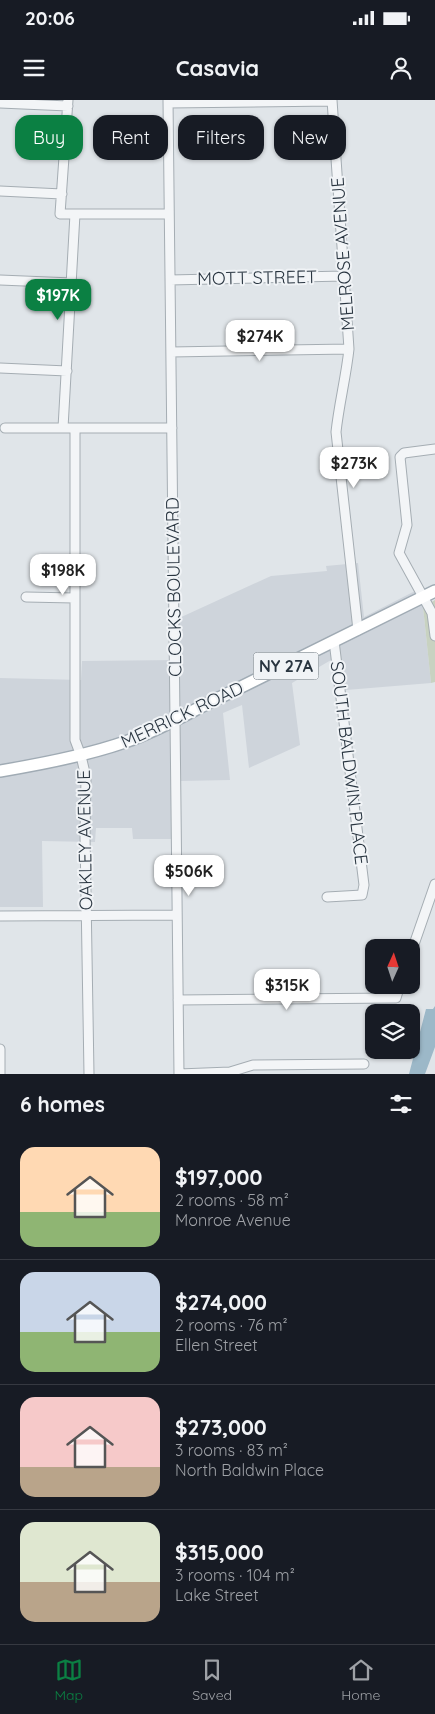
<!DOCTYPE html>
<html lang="en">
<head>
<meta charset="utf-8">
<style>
	:root { --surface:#171b24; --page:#20242c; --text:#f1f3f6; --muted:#9ea1a6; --line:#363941; --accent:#0b8043 }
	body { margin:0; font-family:Quicksand,sans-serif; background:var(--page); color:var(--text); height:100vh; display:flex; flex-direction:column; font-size:19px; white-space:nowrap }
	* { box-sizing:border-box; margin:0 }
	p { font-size:16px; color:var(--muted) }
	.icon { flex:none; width:28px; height:28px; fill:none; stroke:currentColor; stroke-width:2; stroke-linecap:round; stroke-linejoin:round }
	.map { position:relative; height:974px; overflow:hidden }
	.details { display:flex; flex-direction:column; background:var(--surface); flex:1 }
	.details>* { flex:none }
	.guide { position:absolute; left:15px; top:15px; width:405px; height:45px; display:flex; gap:10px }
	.needle { width:32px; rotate:3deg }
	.tools { position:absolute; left:365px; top:839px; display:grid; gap:10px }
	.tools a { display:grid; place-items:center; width:55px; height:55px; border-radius:10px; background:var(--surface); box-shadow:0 1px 4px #0004; font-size:25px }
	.price { position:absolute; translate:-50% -42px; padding:0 11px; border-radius:10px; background:#fff; color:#222; font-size:16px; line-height:32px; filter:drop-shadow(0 1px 2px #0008) }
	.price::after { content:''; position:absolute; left:50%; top:30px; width:15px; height:11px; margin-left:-8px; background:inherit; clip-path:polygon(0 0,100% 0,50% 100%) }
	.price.selected { background:var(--accent); color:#fff }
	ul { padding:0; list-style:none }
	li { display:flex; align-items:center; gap:15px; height:125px; padding:0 20px }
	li+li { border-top:1px solid var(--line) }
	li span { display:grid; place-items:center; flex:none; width:140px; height:100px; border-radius:15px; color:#555 }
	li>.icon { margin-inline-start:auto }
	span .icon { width:60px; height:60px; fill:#fffc; stroke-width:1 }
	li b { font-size:21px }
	h2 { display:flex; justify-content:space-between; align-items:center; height:60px; padding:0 20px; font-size:21px }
	.tag { padding:0 18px; border-radius:15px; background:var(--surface); box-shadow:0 1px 4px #0004; font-size:18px; line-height:45px }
	.tag.selected { background:var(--accent); color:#fff }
	.status { display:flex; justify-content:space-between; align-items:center; height:35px; padding:0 25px; background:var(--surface); direction:ltr }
	.status svg { height:14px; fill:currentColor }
	header { display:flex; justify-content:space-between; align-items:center; height:65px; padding:0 20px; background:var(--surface); font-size:22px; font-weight:800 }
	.tab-bar { display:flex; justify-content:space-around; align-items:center; height:70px; border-top:1px solid var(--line); background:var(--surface); font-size:14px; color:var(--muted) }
	.tab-bar a { display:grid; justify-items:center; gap:2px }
	.tab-bar .selected { color:var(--accent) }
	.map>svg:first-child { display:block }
	.built { fill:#ced4db }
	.green { fill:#c8d2c1 }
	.water { fill:#9cb8c8 }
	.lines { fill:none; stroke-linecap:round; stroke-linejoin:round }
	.minor-casing { stroke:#a5adb3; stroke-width:11 }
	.major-casing { stroke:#a0abb4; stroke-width:14 }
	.minor { stroke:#f3f5f7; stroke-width:9 }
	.major { stroke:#fff; stroke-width:11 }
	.labels { text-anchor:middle; stroke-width:4; stroke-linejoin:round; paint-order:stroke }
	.shield { fill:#f0f3f6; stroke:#656e77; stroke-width:1 }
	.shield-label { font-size:16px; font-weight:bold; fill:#293540 }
	.street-label { font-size:18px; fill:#293540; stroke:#f0f3f6 }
</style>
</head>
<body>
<div class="status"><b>20:06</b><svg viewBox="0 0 49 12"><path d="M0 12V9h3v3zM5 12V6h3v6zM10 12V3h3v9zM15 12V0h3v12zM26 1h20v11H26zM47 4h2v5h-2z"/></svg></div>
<header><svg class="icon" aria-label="menu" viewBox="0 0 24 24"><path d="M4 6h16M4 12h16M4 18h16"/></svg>Casavia<svg class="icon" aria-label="person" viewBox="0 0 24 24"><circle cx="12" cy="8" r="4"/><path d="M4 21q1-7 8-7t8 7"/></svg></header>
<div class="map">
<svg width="435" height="974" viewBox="0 0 435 974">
	<rect width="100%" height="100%" fill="#e0e5e9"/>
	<path class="built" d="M358,463L364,517L415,491L423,507L431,583L334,591L331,560L292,583L300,645L249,668L242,605L223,613L230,680L180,681L181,739H133L132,728H96L95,742L42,741L43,807H0V578L81,580L82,561L176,560L177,519L271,476L327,471L326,466Z"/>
	<path class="green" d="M435,500V582L431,583L423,507Z"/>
	<path class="water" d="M435,906V947L425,974H409L426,909H433Z"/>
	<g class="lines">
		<defs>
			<path id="minor" d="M68,0L60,114H169
				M168,0L179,974
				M332,0L349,249C346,277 339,304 336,332L358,530
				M0,3L68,6
				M168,3L332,1
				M0,91L62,94
				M0,180L72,183
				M170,180L344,176
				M171,252L349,249
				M0,268L67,271
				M5,328H172
				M63,328L75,114
				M75,328V640L81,656L86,677L85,736L89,974
				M435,349L404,353L400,357L407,425L399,453L432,513L435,536
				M26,497L74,498
				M327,797L362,795L364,785L334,541
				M0,816L177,815
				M411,853L435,784
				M178,900L396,898L400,885
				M0,949V974
				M179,974L230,972L253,965L364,964"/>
			<path id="major" d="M0,671C42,664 85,656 125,642C160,630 191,611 225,595C295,561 365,526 435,491"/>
		</defs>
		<use href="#minor" class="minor-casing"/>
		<use href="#major" class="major-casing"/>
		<use href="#minor" class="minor"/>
		<use href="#major" class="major"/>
	</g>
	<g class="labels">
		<rect class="shield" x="253.5" y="552.5" width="65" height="27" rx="4"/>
		<g class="shield-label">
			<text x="286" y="572">NY 27A</text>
		</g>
		<g class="street-label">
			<text transform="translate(343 154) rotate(-94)" y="6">MELROSE AVENUE</text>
			<text transform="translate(257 178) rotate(-1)" y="6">MOTT STREET</text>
			<text transform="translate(174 487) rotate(-91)" y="6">CLOCKS BOULEVARD</text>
			<text transform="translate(182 615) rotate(-25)" y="6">MERRICK ROAD</text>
			<text transform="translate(349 663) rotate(83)" y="6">SOUTH BALDWIN PLACE</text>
			<text transform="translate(85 740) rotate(-91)" y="6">OAKLEY AVENUE</text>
		</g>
	</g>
</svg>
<div class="tools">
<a><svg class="needle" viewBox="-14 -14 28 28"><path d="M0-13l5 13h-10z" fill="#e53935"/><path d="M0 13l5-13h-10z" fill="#9ea1a6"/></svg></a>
<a><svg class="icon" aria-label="layers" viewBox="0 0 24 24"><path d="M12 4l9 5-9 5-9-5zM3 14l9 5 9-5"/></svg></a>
</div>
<b class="price selected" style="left:58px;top:221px">$197K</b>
<b class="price" style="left:260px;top:262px">$274K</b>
<b class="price" style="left:354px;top:389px">$273K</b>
<b class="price" style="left:63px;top:496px">$198K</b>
<b class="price" style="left:189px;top:797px">$506K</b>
<b class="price" style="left:287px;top:911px">$315K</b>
<div class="guide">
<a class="tag selected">Buy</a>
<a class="tag">Rent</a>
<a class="tag">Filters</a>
<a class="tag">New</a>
</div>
</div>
<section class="details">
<h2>6 homes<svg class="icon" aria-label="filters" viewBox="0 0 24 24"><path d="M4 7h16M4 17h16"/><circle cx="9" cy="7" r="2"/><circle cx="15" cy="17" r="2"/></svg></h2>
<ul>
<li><span style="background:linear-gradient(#ffd9b3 65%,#8fb573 0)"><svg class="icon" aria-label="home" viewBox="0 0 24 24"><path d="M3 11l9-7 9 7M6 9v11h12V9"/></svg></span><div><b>$197,000</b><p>2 rooms · 58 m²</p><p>Monroe Avenue</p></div></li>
<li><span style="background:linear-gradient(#c9d6e8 60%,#8fb573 0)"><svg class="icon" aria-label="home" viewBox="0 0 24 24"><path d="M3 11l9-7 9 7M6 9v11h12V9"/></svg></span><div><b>$274,000</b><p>2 rooms · 76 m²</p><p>Ellen Street</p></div></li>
<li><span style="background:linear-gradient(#f6c9c9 70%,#b9a48a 0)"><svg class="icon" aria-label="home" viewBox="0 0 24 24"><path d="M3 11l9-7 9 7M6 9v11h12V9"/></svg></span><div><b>$273,000</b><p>3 rooms · 83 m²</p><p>North Baldwin Place</p></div></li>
<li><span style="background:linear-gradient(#dfe7d0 60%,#b9a48a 0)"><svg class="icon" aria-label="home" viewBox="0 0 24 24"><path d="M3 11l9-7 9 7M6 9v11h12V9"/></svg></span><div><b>$315,000</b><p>3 rooms · 104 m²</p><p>Lake Street</p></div></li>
</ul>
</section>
<nav class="tab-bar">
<a class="selected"><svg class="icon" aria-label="map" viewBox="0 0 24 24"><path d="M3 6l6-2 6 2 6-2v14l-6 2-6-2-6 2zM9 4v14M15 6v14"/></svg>Map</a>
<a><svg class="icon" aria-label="saved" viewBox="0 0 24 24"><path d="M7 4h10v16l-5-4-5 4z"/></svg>Saved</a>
<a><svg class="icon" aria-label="home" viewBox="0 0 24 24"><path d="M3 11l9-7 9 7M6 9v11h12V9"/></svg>Home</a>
</nav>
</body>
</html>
